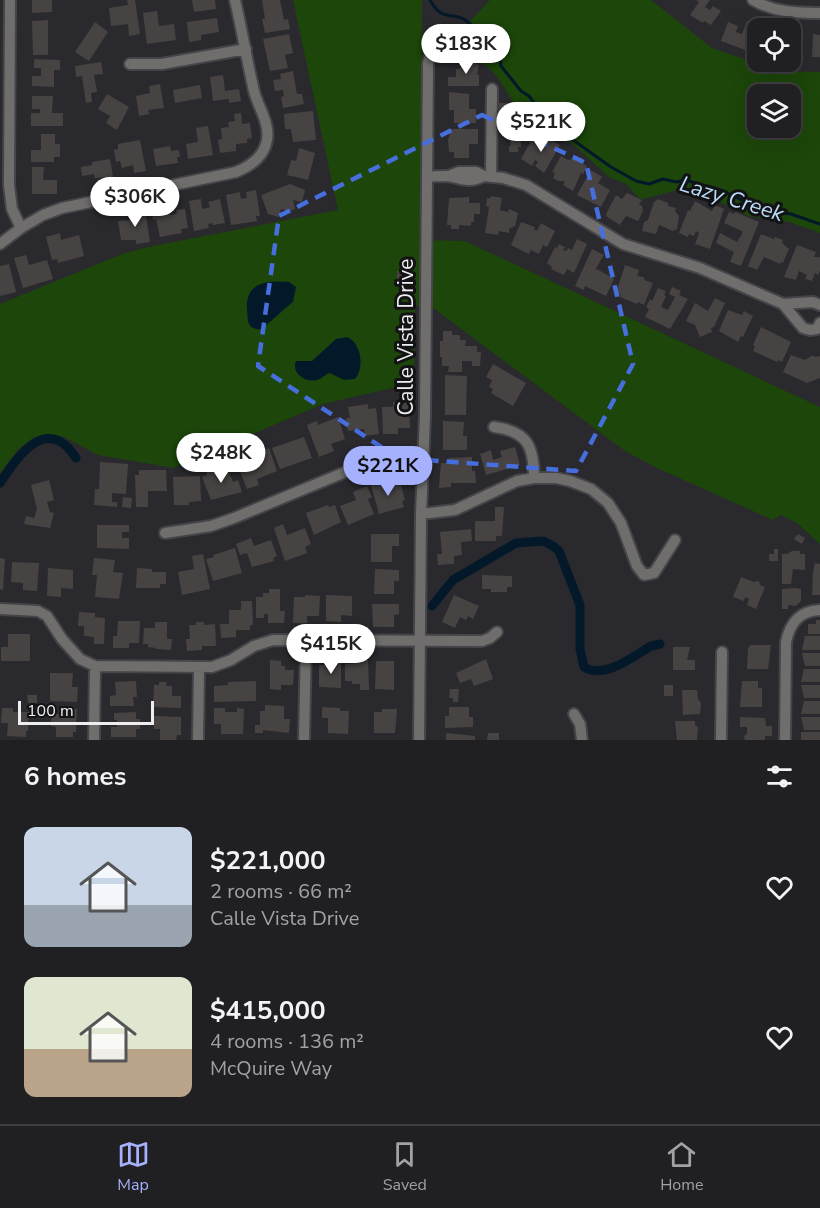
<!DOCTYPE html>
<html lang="en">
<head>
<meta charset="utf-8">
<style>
	:root { --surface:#201f22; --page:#28272a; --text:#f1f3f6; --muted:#a2a2a5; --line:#3d3d40; --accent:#a5b1fc }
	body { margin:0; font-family:"Nunito Sans",sans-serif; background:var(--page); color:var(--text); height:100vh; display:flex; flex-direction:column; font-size:22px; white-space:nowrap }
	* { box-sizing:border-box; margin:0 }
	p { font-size:20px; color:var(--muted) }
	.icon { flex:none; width:33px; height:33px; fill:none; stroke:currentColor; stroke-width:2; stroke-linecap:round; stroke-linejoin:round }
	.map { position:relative; height:740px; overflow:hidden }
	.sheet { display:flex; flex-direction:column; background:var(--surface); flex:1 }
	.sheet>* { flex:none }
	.controls { position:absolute; left:747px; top:18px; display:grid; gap:12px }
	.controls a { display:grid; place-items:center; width:54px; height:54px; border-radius:12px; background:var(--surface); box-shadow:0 6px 24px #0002,0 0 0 2px var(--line); font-size:30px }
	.scale { position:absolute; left:18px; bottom:15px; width:136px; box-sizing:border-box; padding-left:6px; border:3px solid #eeedef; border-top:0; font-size:16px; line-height:21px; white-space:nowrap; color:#eeedef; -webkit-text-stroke:4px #131214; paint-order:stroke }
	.price { position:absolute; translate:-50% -51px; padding:0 14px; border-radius:21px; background:#fff; color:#222; font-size:20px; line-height:39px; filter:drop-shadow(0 2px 3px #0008) }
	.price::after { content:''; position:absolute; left:50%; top:36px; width:18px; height:14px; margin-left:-9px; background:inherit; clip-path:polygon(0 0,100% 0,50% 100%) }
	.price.on { background:var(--accent); color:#111 }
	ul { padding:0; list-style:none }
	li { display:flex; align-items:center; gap:18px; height:150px; padding:0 24px }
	li span { display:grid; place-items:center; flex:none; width:168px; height:120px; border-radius:12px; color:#555 }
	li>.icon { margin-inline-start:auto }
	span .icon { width:72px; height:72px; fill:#fffc; stroke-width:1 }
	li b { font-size:26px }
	h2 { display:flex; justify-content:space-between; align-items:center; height:72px; padding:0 24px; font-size:26px }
	.dock { display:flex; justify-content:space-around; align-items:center; height:84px; border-top:2px solid var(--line); background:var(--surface); font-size:16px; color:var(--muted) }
	.dock a { display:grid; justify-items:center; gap:3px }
	.dock .on { color:var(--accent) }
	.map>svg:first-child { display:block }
	.green { fill:#1c460a; fill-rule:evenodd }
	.water { fill:#031929 }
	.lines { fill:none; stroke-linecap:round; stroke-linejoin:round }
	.stream { stroke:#031929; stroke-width:3 }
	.canal { stroke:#031929; stroke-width:9 }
	.building { fill:#484343 }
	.minor-casing { stroke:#454448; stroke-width:14 }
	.minor { stroke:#706e6d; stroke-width:10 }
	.marked { fill:none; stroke:#476edd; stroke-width:4.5; stroke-dasharray:12 8; stroke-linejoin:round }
	.labels { text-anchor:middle; stroke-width:6; stroke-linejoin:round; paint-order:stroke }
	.street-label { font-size:21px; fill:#eeedef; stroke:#131214 }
	.water-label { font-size:22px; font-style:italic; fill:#b9ddf9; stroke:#131214 }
</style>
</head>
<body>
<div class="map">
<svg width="820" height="740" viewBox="0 0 820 740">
	<rect width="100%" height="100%" fill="#2a292d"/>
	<path class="green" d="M293,0H422L421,240L465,241L820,407V544L797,523L781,515L773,520L659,469L625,451L433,308L415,305L414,383L323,404L173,468L98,455L64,437L47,434L33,438L18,449L0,473V304L122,254L148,247L338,210Z
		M490,0H651L712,48L778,71L820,72V233L789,222L748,216L704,194L677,190L644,199L639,198L626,184L609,177L575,146L537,120L532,123L524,118L496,75L489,68L474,59L459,33ZM758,94H790V128H758Z"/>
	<path class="water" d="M289,282L296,287L293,302C286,307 265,327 261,329C257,330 251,328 249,324C247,320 248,314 247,310C245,282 267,280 289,282Z
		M347,337C361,342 365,368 355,379L344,380L330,373C325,374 322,379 317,380C305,383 291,373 296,361H312L336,339Z"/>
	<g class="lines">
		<path class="stream" d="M430,0C443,23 451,11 465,20C475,26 491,49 500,58L501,66L521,91L529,96L549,123L611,167L636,181L649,184L663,179L676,182L685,180L721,190L760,209L791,214L820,224"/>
		<path class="canal" d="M0,483C18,456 47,413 76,458
			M432,606L453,580L516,543L543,541L553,546L559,551L580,605V649L584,667C604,680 634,656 651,646L660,644"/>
	</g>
	<path class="building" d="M32,0H52V12L32,13Z
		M127,0H135L140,34L129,36L128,24L111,26L109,8L128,5Z
		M192,0H215L216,9L194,12Z
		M262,0H280L284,20L288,19L290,29L265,33L262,19H265Z
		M696,0H710L705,7L710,10L713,6L721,11L711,25L704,21L703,23L690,15L699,2Z
		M157,11L159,26L174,24L176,40L147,44L143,13Z
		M217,18L219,32L201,35V40L189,42L187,22Z
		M48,20V55H33L32,21Z
		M747,21L759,25L753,41L749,39L745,50L721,41L728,22L738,26L736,32L742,34Z
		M95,22L108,32L89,61L75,52Z
		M790,33L798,34L794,56L790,55Z
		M289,34L293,53L285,55L288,68L270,71L263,39Z
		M813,34L820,35V57H812Z
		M467,58L479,65L477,75H479V86H448V77H456V69H459Z
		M34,59L60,60V70H54V87L32,86V76H41V68H34Z
		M101,62L103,74L94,75L97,92L91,93L92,102L86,103L82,76L76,77L75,66Z
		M293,71L297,94H302L304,104L283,108L281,97L284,96L283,90L275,91L273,80L281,79L280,74Z
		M223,75L225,91L239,89L241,101L229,103V99L213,101L210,77Z
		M160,84L164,108L148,110L149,114L139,116L136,96L150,93L149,86Z
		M200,85L202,98L175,103L173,90Z
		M449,92L469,94V109H476V123H454V110H449Z
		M107,94L129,107L117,130L106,123L110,116L98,109Z
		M32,96H53L52,113H63V126H31V113H40V109H32Z
		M499,103H508V107H510V113L516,114L523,121L524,134H521V147H518V152H509V146H511L509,137L512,134L509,132L507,134L503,130L501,116H499Z
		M313,111L316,140L293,142L291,129H285L284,114Z
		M241,113L242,124L250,123L252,138L247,139V143L236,144V151L220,153L218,140L222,139L221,128L229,127L228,122L235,121L234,114Z
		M208,126L213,155L188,159L186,144L198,142L196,128Z
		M451,129H478V144H469V158H454V152H449L448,140Z
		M41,134H55V144H60V157H54V162H31V150H41Z
		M541,135L560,145L544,173L535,166L538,162L535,160L532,166L521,159L534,136L539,139Z
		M140,140L146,171L134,173L133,165L122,168L120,161L116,162L114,150L118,149V144Z
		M170,146L171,151L179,150L180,157H177L178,163L156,166L153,149Z
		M299,148L315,153L308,180L287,175L291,160L296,161Z
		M561,156L568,160L573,159L587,166L583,174L581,173L573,191L563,185L565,181H558L553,178L555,173L552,172Z
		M110,159L113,177L95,178L94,174L82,176L81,167L92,165V162Z
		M32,167H44L43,180H57V194H32Z
		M591,170L602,177L598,183L610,190L601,207L577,195Z
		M290,184L305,190L302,202L293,200L295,209L290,211L281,209L279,217L268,214L261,195Z
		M256,190L260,216H256L257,221L231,225L226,195L240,192L241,199L247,198L246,192Z
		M627,193L642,200L639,204L642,206L643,211L638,221L626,216L620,225L606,216L607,212L616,195L622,199Z
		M491,196L502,198L500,210L508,212L509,209L518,213L515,226L509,229V233L499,231L498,235L485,233L489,207L486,206L487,198H491Z
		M469,197V203H480V214H474V222H471V226L459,225V229H451V225H447L449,198Z
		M201,199L202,209L210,207L208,202L220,199L225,223L213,225L212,223L208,224L209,228L194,231L189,201Z
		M658,199L668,203V206L676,208L675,211L679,216L677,229L673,231L659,225L656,234L642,231L644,222L648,220L654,202Z
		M695,201L712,211L715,205L724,209L710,249L695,244L699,233L696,231L694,236L689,234L688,237L679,233L688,210L690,211Z
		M168,205L170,215L177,214L176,210L185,209L188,228L181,229L182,233L160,237L156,219L153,220L151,208Z
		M145,209L150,242L136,244V240H121L118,221L131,220L130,212Z
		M729,212L734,214L735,212L759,222L741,266L730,262L734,252L716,243L720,233L737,242L742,234V231L724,223Z
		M521,222L535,227L534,229L537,231L541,223L555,231L547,247L543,245L539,254L531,250L529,254L511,245Z
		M60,233L61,240L79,235L84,256L58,263L57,259L52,260L46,237Z
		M761,234L774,239L775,237L783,240L782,243L789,249L783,263L781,262L780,264L764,257L757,270L748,266Z
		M577,239L587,244L574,273L567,269L564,275L551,269L552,267L547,263L555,247L557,248L559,244L565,247L563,250L566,251L568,248L572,250Z
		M797,245L816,252L814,257H820V271L818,275L815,273L812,281L805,279L807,275L799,271L796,280L784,277Z
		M592,249L604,255L595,270L597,269L614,279L606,296L585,286L584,290L575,286Z
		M26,255L29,265L47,260L53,279L23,288L14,258Z
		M9,264L16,292L0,296V266Z
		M625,265L639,270L637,277L639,276L645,278L644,280L653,283L644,305L638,302L637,304L620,297L621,295L616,293Z
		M397,271H404V283H397Z
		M672,287L681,291L679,295L688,299L670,329L645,317L649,309L646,307L650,299L652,301L658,288L666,291L664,295L666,296L661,307L668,310L675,297L669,294Z
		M715,298L725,303L714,327L711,328L712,332L700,337L695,325L686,321L695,303L708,311Z
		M728,310L742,315L744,311L753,316L743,337L741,336L738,342L719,331Z
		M761,327L791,342L782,362L778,360L777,362L753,351L755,346L753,345Z
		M443,331H452V335H460V340H466L465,346H477V352H481L480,366H472V361H462V372H448L449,366H442V357H440V341H443Z
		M791,355L805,360L813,355L814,357L820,356V378L807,383L783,372Z
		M493,364L526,383L513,406L491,393L493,389L489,387L492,380L486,377Z
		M445,375L467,376L466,415H445Z
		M393,402H409L410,428H398V434H383L382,407H393Z
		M368,404V409L376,408L379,434L365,436L364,429L348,431L346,418H350L348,407Z
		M338,417L345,439L331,444L334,451L319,457L307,425L317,421L318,425Z
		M443,421L464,422L463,436H467V450H443Z
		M304,437L312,458L280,469L272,448Z
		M515,447L520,465L486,475L480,454L491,450L493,460L502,457L500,451Z
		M269,448L277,471L257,479L259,485L247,489L236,461Z
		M472,457V471H475L476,483H451V487L439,488L441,463H449V458Z
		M100,462L128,464L126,494L112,493V502H117V507L94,505L95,489H99Z
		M219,467L220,469L227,467L233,482L238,480L242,492L211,500L202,477L207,475L206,472Z
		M139,470H166L167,491H148V507H136L135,475H139Z
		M200,476L201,501L189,502V505H174L173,477Z
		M49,480L54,500L47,502L50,512L54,513L50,528L24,524L26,516L34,518L37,509L31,485Z
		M385,481L386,485L400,482L405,500L402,501L404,507L379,514L371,485Z
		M367,486L372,497L368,499L374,514L348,525L340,506L356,500L353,492Z
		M123,497L132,498L131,508L122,507Z
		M328,505L329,507L335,505L341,522L314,535L306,513Z
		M495,507H504L502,536H496V541H475V521H495Z
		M283,524L287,535L305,528L311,544L305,547L307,553L285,561L274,528Z
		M97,525H129V532H122V538H129V549L97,548Z
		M471,529L472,541L461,542L462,555L454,556V564L438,565L437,554H442L440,532Z
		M371,534H399V546H392V562H371Z
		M798,534L805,538L802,544L794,539Z
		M251,538L254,546L271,540L277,556L273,558L274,561L252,567L247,553L240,555L236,544Z
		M235,548L242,573L213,581L206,559L214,557L213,555Z
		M774,549H778V561H769V554H774Z
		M792,551H800V554H805V570L793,569L791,584H782V554H787Z
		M203,554L210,589L182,595L178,572L194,569L192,556Z
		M0,558L5,559L3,590L0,589Z
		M94,558L115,560L113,572L123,573L119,599L95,597L97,575H92Z
		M12,562L39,563L37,591L23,590V583L11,582Z
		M815,563L820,564V595H812L813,572Z
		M48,568L73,570V589L61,588V597L47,596Z
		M137,568L152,569V572H166V584H160V588H136Z
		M375,569L399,570V581H394V594H374Z
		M482,575L512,576V587H507V592H491V589H482Z
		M741,577L754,582L759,581L760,585L765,587L756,609L747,605L749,599L745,597L744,601L733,597Z
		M796,588L801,589V601L796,606L788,605V609H782V589Z
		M269,589H280V611H285L284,623H268V614H264V618H256V597H263V593H269Z
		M305,595L320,596L319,616H307V623H293L294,597H305Z
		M326,595L352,596V616L341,615V622L326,621Z
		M454,595L479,606L473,619L468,616L466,620L460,617L455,628L442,622Z
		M241,601H252L253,625H250V630H236V637L221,638L220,624H229V610H241Z
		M372,604H399V614L394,615V627H373Z
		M79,612L95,613V617L105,618L104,644H94V637L84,636V626H78Z
		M816,620H820V634H808V624H816Z
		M118,621H140L139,643H129V648H113V636H117Z
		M155,622H167V639H172L171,650L156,649V648L148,647V644H143L144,628H155Z
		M196,622H204V625L215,624L216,646H202V650L187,651L186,639H190L189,625H196Z
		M8,634H30V661H1V647H8Z
		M805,636H820V650H802Z
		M751,645H771L768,669H747L748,648Z
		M673,647H690L687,660H695V670H673Z
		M802,653H820V666H805Z
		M486,659L493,679L474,686L471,679L460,683L456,673Z
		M270,660L281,661V666H285V670H294L293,685H281V690L270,689Z
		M328,660H341V688L319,687V665H328Z
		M358,660H368L369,690H360V684H352V681H345V664L358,663Z
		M376,661H394V690L375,689Z
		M804,669H820V682H801Z
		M50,673H73L72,687H78L77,702L50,701Z
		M136,681L137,697H133L134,706H110V696L116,695L115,682Z
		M256,681V701L214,702V686L228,685V682Z
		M742,681H758V688H762V707H740Z
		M159,682H167L166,686H172V696H181V708L153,707L154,685H159Z
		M664,685H673V696H664Z
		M801,685H820V698H804Z
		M450,689H459L458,702H453V698H449Z
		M682,690H697L698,699L701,703L700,714L683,715Z
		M27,695H37V703H28Z
		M804,701H820V714H801Z
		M265,705L284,706V719H290L289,733L263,730V733H255V725H260V711H265Z
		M322,707L340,708V711H349L348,734L328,733V718H322Z
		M449,707H469V717H473V727L445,728V716H449Z
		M2,708H13V712H29L28,731H26V737L7,736L8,723H1Z
		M214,708H225V712H237V708L244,709L243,734H221V724H214Z
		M67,709H77L76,732H73V737H56V727L51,726V714H66Z
		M382,709H397L395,733H374V712H382Z
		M136,712V719H140V729H136V737H111V727H117V720H114V713Z
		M154,716L181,717V735H177L176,740H160V729H154Z
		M740,717L765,718L766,726H772V736H765V740H745L744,736L747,734V727H740Z
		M801,717H820V730H804Z
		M675,721H695V725L698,727L697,740H677Z
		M801,732H820V740H801Z
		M446,733L475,736V740H446Z
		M488,733H499V740H487Z"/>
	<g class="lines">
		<defs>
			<path id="minor" d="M10,0L9,185L12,209L21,228
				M753,0C773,12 797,13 820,13
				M130,64H162L246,49
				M449,176L459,172H476L484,176L503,178L526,185L623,244L700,268L783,304L803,328L810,330L817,329L820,323
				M491,176L492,89
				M427,177C434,176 440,176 447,176C462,178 468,184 484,176
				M0,244L21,228L43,215L62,208L236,172C251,166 264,157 267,140C270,123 258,107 254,91C247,61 242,30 235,0
				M783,304L813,302L820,305
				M494,427C527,431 534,446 534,478
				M421,514L455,510L517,481L534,478H556L570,481L591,489L608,503L621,523L637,566L644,575L654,573L675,540
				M165,533L211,526L234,518L377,459L394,457L423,458
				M0,609L38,611L47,616L62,639L80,659L95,666L212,667L231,660L254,646L273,640L482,641L490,638L497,632
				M574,714L580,724L582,740
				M94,740L95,666
				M198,740L199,668
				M304,740L306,640
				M419,740L421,514L425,416L428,63L431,53L436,45
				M721,740L722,652
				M785,740L786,642C790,623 799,611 820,610"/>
		</defs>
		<use href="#minor" class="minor-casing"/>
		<use href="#minor" class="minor"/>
	</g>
	<path class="marked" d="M482,115L586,163L633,364L576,471L398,458L258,366L279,216Z"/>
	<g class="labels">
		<g class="street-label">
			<text transform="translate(406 337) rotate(-90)" y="7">Calle Vista Drive</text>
		</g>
		<g class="water-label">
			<text transform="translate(732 198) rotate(17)" y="8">Lazy Creek</text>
		</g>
	</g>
</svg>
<div class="controls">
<a><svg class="icon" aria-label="locate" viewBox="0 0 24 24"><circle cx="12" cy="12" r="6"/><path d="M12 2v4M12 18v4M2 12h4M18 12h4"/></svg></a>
<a><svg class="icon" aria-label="layers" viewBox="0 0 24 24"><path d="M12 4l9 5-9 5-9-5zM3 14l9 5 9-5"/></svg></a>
</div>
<div class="scale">100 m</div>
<b class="price" style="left:466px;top:75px">$183K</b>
<b class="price" style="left:541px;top:153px">$521K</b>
<b class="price" style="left:135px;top:228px">$306K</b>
<b class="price" style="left:221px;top:484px">$248K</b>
<b class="price on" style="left:388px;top:497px">$221K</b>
<b class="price" style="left:331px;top:675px">$415K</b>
</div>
<section class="sheet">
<h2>6 homes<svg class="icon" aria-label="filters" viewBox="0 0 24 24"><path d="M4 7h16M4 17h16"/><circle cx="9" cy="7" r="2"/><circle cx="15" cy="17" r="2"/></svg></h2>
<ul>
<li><span style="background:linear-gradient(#c9d6e8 65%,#9aa5b1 0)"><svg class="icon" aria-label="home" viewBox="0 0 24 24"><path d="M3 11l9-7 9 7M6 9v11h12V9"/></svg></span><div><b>$221,000</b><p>2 rooms · 66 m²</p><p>Calle Vista Drive</p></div><svg class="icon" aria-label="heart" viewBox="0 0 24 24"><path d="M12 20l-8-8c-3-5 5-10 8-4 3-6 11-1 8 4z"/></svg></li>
<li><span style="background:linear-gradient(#dfe7d0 60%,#b9a48a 0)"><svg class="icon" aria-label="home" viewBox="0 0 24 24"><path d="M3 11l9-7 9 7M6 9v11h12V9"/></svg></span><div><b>$415,000</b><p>4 rooms · 136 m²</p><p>McQuire Way</p></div><svg class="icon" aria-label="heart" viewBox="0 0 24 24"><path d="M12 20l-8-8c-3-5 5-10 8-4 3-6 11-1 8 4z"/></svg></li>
</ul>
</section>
<nav class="dock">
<a class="on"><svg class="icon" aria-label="map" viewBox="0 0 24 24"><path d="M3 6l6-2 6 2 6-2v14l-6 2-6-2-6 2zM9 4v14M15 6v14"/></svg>Map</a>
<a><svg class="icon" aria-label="saved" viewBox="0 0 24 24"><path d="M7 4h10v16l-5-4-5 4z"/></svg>Saved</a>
<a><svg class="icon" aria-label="home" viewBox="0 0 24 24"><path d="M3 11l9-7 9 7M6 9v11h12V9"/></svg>Home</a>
</nav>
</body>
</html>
